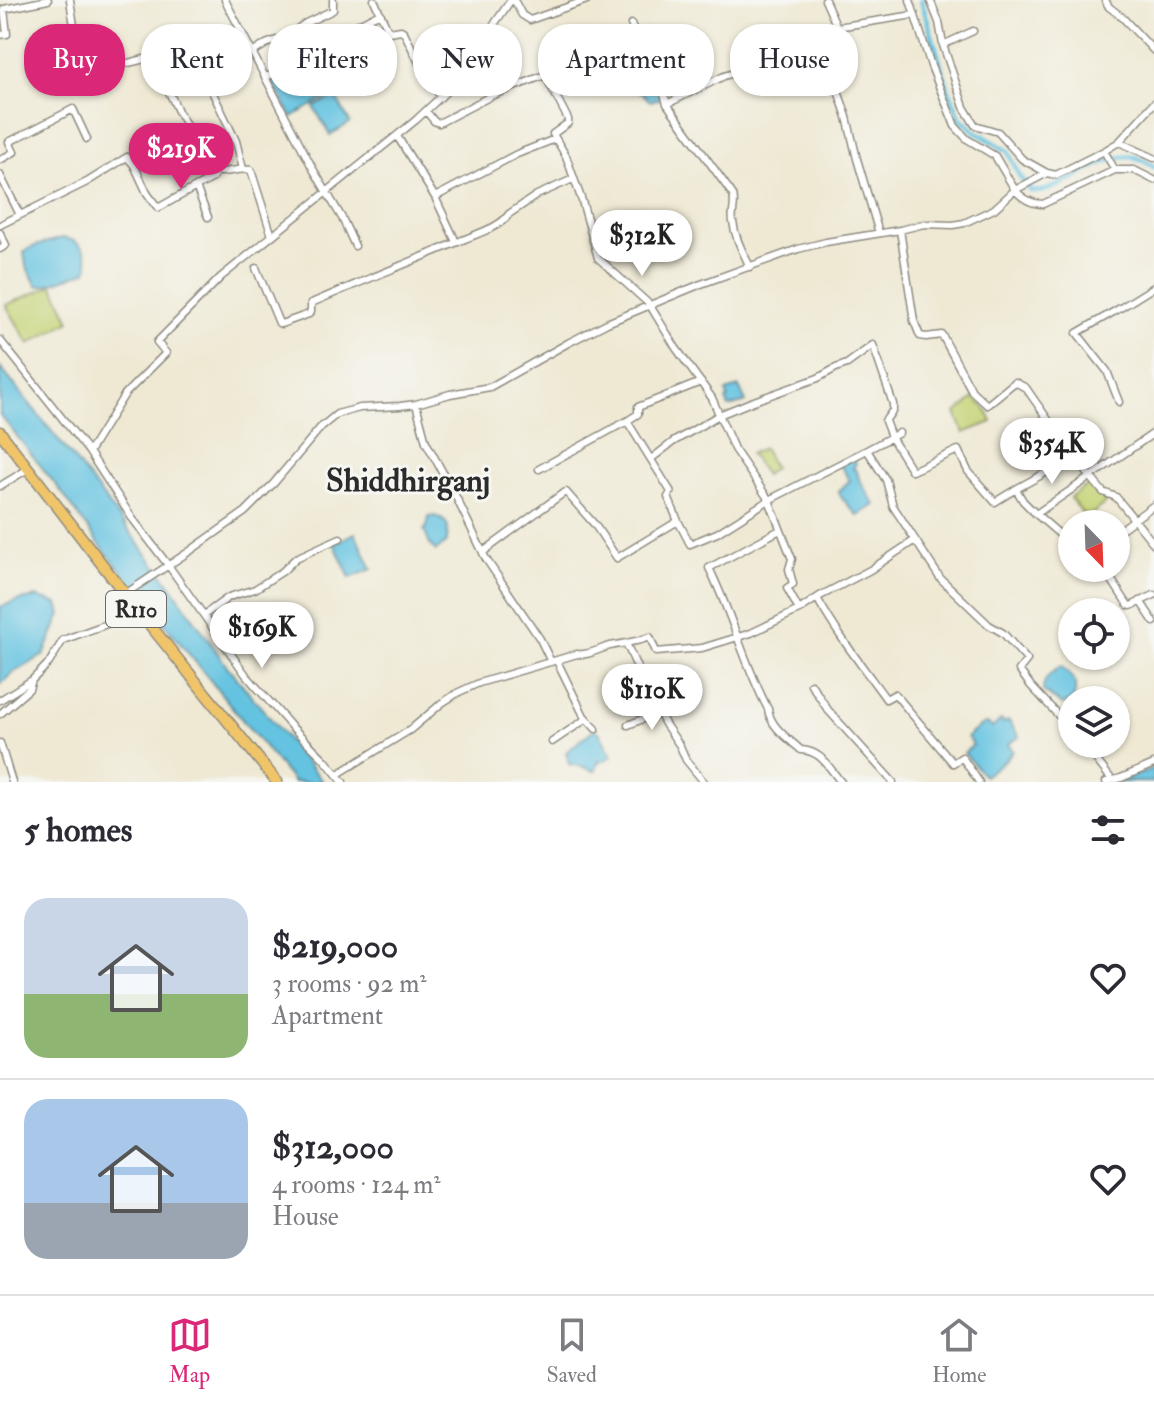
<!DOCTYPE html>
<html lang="en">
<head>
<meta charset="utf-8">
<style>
	:root { --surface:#fff; --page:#f7f7f7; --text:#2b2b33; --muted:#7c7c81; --line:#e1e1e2; --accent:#db2777 }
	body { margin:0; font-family:"IM FELL Double Pica",serif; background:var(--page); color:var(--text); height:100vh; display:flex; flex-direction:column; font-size:30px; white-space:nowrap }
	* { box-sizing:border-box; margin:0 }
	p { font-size:26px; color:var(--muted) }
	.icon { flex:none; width:44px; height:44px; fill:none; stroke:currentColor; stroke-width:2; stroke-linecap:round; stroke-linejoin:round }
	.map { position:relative; height:782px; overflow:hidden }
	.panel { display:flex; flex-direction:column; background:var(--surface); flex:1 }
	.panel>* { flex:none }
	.hud { position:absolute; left:24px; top:24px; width:1106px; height:72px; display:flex; gap:16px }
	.needle { width:52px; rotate:157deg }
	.buttons { position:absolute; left:1058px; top:510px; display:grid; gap:16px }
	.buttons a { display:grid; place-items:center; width:72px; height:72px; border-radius:50%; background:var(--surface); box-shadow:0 2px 6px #0004; font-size:40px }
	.price { position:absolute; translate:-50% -68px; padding:0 18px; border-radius:28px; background:#fff; color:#222; font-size:26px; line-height:52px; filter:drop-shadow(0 2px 4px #0008) }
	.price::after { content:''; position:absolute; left:50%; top:48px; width:24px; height:18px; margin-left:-12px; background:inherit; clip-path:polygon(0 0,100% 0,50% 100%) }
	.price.current { background:var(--accent); color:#fff }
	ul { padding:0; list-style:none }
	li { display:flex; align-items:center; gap:24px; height:200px; padding:0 24px }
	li+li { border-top:2px solid var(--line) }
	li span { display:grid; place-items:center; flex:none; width:224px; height:160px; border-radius:24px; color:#555 }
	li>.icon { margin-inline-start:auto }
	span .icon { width:96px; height:96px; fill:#fffc; stroke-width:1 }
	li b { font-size:34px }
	h2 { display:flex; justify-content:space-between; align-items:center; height:96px; padding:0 24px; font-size:34px }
	.tag { padding:0 28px; border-radius:32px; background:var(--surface); box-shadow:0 2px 6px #0004; font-size:28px; line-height:72px }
	.tag.current { background:var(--accent); color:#fff }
	.dock { display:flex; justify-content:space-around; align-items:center; height:112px; border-top:2px solid var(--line); background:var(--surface); font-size:22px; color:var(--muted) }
	.dock a { display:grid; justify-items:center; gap:4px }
	.dock .current { color:var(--accent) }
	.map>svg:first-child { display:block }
	.green { fill:#c5d375; stroke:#787f50; stroke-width:2 }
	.water { fill:#63c3e1; stroke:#477786; stroke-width:2 }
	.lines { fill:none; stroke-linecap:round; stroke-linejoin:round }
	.canal { stroke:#63c3e1; stroke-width:5 }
	.minor-casing { stroke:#8d8a80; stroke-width:9 }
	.primary-casing { stroke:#8d8a80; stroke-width:13 }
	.minor { stroke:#fff; stroke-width:6 }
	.primary { stroke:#f0c469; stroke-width:10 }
	.labels { text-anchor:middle; stroke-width:6; stroke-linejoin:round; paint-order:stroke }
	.shield { fill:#f6f6f2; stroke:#686867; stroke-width:2 }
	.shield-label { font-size:22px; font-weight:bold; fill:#2b2b2b }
	.district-label { font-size:32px; font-weight:bold; fill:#2b2b2b; stroke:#f6f6f2 }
</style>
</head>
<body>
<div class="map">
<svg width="1154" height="782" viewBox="0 0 1154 782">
	<rect width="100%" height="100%" fill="#f6f6f2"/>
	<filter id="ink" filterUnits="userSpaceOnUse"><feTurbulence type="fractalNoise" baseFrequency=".0125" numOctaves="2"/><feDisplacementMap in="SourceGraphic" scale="16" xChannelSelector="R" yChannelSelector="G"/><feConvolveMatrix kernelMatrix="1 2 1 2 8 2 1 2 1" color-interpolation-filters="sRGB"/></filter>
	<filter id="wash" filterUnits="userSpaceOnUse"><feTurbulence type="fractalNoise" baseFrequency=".006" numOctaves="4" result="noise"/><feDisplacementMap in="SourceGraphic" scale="32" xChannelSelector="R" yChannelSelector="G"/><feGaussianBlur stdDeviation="1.8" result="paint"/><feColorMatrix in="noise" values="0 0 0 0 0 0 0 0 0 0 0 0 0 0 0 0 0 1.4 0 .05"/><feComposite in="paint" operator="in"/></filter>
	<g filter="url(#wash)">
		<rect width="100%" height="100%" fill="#efe9d4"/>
		<path class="green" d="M53,285L70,321L29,344L6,305Z
			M974,398L985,407L992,422L964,433L956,413Z
			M763,448L774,468L765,475L750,454Z
			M1089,484L1095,492L1098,491L1105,501L1104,504L1092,514H1083L1070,498Z"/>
		<path class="water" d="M301,64L311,85L318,83L325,98L292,117L272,82H279L280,74Z
			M652,78L656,80L664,98L650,101L641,92L637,91L644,84L650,83Z
			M335,96L350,123L330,135L314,107Z
			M62,238C80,239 91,254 87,271L47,285L37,286L26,266L24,252L32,247Z
			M0,367L74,459L169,583L226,665L323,782H293L97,541L63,494L0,415Z
			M739,387L746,402L729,407L726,400L728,398L726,391Z
			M853,458L856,463L853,469L857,471L859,479L875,505L858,516L841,497L839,491L850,480L840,465Z
			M435,516C453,524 447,527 447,542L436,551L430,545L424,530L427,527L429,517Z
			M355,533L372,569L350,578L334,543Z
			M37,597L58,604L61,614L44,655L11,674L0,685V607L16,601Z
			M1061,666C1074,679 1079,681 1073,700L1062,705L1043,691C1043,678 1051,673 1061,666Z
			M1001,720L1003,723L1009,721L1019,737L1008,744L1013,751L1004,761L984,776L964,753L973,745L967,737L983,724H988L992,728Z
			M594,729L599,732L612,756L603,761H599L595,771L581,766L569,764L566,752Z
			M1154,768V782H1116Z"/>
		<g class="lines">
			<path class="canal" d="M921,0L948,88L960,118L975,131L1008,151L1019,175L1030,191C1034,191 1038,192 1042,191C1071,185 1107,150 1137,158C1143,160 1149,164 1154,167"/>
		</g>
	</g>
	<g filter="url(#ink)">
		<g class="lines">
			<defs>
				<path id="minor" d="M70,0L79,58L80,64L85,69L124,64L149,58L155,62L240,30
					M225,0L313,169L342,218L355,246
					M374,0L389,32L401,30L404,32L422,69L441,97
					M514,0L522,15L530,20L587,0
					M825,0L837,27V36L817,47L837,88L847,117L857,159L879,233
					M930,0L939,22L943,45L964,107L970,117L975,125L998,132L1022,159L1047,173L1056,175L1104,151L1119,142L1154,103
					M1105,0L1109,7L1122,17L1154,51
					M631,24L642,52L643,63L650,75L657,80L663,91L667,104
					M837,27L914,15
					M0,35L7,34L4,9L48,0
					M943,45L973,31
					M191,48L236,141L243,169
					M252,53L266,44L287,36L306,23L333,10V0
					M155,62L178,111L213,171C224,175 238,167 251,170L272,236
					M266,77L303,61L312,51L331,38L380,13
					M426,111L434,121L439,123L491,96L545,75L568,119V123L553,134L566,156L582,201L598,258L649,304L676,348L712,398L734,449L769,500L792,559L789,569L793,584L787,588L799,610
					M397,136L435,197
					M1119,142L1154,158
					M1104,151L1115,170
					M0,160L14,152L9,142L73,109L87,139
					M1047,173L1015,190C1022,198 1032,204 1043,204L1115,170H1134L1154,180
					M0,175L20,215
					M158,208L196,187
					M208,217L196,187L213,178L215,172
					M0,225L87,182L127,157L134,165L147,193L158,208
					M900,230L914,321L920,336L926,337L942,335L972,391L987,405L1015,382L1026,388L1074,457L1103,492L1116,497L1154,544
					M0,233L6,245L0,249
					M456,242L435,197L517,154L555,139
					M750,267C743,252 735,238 733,222C731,213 736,206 733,195L667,104L724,76L817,47
					M256,268L279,323L281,324L309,314L311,312V303L314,302C362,281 411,262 460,241C475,234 500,228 509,214L537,195L573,179
					M0,340L89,452L132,518L168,565L246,675L290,725L325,760L343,782
					M701,382L638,407V414L627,421L671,492L668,497L678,521L690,544L717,533L769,500L867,450L886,480L893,506L940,578L989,625L1003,633L1027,660L1019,670L1031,686L1072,730
					M1119,402L1107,371L1077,333L1122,307L1154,287
					M416,404L426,442L456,497L486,559L540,639L551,662
					M867,450L899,433
					M89,452L125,394L166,353L157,342L221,277L416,120L450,88L511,0
					M651,459L673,442L719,415L751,402L818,378L836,368L847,364L873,345L893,404V410L885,421L891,437L912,471L958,450L968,471L995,502L1016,489L1023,501L1036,514L1154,433
					M539,469L627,421
					M0,486L28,469
					M1016,489L1074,457
					M1036,514L1072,545
					M780,530L709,568C732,614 744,664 768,709C770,727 789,739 801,750C822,751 828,767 841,782
					M1116,533L1154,505
					M483,552L562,494L566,492L595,525L617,558L678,521
					M1104,568L1128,605L1131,606L1154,595
					M125,594L190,551L245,512L274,483L321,427L337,414L360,408L400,406L416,404L450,394L490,387L568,343L607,323L701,284L798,249L826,242L900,230L924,224L953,225L964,223L994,209L1015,190L995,156L967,139L955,126L931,66L910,0
					M817,598C837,634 862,666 886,699L895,694L953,763L962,757L979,782
					M1140,601L1154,622
					M204,615L229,597L255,589L283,571L296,558L340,538
					M626,643L648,692L665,724L680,746L686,760L704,782
					M557,661L584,716L596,729
					M811,684L828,710L893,782
					M0,700L32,680
					M0,714L29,689L32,680L49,663L63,640L107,624L134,606
					M628,725L665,710
					M552,742L586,719
					M0,743L12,782
					M1084,744L1112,780
					M338,774L410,730L442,703L459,692L479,683L577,654C589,656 598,649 610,646C624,643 637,642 650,637L656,652L702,648L751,633L799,610L820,596L870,570L915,540
					M1106,782L1121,778L1154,764"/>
				<path id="primary" d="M0,432L125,594L277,782"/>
			</defs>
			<use href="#minor" class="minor-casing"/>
			<use href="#primary" class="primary-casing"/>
			<use href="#minor" class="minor"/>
			<use href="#primary" class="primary"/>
		</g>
	</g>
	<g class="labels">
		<rect class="shield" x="106" y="591" width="60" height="36" rx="6"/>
		<g class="shield-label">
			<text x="136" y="617">R110</text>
		</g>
		<g class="district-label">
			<text x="408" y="491">Shiddhirganj</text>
		</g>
	</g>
</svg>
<div class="buttons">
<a><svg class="needle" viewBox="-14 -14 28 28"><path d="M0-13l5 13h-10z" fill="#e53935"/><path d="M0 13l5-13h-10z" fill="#7c7c81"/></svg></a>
<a><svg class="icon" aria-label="locate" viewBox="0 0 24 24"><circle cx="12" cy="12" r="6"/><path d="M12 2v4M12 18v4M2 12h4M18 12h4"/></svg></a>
<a><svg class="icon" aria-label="layers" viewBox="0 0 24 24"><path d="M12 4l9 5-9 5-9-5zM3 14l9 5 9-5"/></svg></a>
</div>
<b class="price current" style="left:181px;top:191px">$219K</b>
<b class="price" style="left:642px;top:278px">$312K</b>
<b class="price" style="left:1052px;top:486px">$354K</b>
<b class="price" style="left:262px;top:670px">$169K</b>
<b class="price" style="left:652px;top:732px">$110K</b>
<div class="hud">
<a class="tag current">Buy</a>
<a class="tag">Rent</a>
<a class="tag">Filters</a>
<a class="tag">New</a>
<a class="tag">Apartment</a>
<a class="tag">House</a>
</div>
</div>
<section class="panel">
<h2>5 homes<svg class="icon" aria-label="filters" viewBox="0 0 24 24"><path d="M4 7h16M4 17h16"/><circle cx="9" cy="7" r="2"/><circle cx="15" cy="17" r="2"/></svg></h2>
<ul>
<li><span style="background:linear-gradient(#c9d6e8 60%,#8fb573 0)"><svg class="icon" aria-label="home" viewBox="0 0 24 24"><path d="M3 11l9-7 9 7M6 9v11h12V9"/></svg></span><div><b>$219,000</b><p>3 rooms · 92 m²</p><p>Apartment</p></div><svg class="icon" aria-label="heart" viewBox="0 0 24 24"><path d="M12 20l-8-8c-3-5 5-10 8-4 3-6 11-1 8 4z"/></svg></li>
<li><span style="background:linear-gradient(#a9c7e8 65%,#9aa5b1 0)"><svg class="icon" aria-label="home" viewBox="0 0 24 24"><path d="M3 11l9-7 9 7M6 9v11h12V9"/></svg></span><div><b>$312,000</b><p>4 rooms · 124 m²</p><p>House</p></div><svg class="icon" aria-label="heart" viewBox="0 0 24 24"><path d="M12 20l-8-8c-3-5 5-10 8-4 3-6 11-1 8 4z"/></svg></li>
</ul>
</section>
<nav class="dock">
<a class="current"><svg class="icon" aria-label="map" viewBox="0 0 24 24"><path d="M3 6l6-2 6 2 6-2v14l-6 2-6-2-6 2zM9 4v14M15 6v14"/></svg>Map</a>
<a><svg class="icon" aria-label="saved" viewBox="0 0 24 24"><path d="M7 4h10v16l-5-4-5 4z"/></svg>Saved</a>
<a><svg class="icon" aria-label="home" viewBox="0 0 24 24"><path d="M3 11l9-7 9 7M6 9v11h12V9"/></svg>Home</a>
</nav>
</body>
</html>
